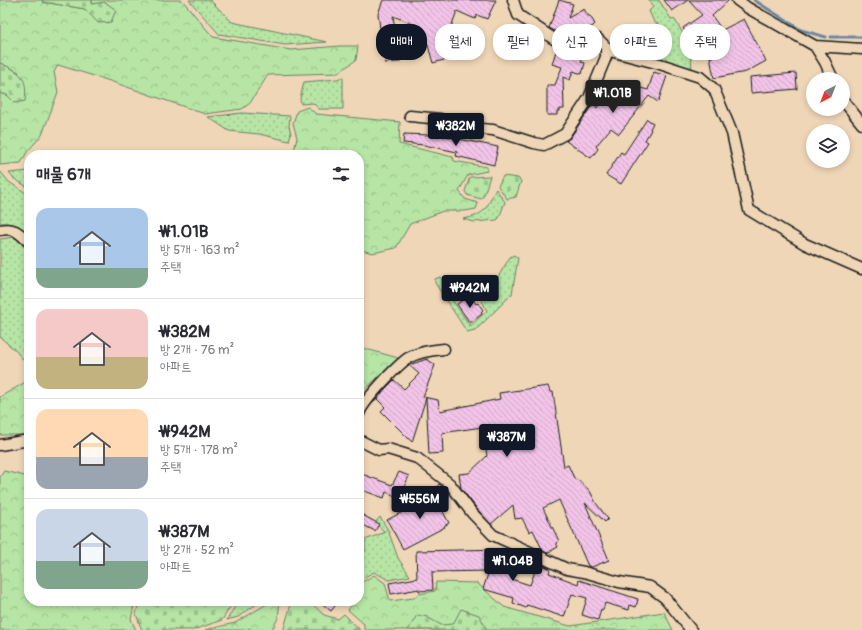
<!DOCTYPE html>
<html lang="ko">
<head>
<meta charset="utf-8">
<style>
	:root { --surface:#fff; --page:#f2f2f3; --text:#2b2b33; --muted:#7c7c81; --line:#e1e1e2; --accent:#111827 }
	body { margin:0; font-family:Pangolin,"Poor Story",sans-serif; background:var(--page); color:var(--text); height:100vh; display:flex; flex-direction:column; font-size:15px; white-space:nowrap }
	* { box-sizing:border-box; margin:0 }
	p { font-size:13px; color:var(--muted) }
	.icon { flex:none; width:22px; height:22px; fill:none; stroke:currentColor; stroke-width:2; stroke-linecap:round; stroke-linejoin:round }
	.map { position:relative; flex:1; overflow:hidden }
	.details { position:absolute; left:24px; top:150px; width:340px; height:456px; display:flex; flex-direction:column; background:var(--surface); border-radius:16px; box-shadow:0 2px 6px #0003 }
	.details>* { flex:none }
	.guide { position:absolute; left:376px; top:24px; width:380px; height:36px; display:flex; gap:8px }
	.needle { width:26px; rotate:222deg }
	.controls { position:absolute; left:806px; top:72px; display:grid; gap:8px }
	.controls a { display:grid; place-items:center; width:44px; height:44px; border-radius:50%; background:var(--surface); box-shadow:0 2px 6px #0003; font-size:20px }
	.price { position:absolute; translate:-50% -34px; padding:0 9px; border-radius:4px; background:var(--accent); color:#fff; font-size:13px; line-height:26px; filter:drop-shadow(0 1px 2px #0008) }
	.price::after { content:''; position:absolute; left:50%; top:24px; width:12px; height:9px; margin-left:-6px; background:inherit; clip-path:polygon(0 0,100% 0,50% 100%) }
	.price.on { background:#222; color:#fff }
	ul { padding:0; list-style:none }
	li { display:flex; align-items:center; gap:12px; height:100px; padding:0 12px }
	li+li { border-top:1px solid var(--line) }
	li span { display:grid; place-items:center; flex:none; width:112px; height:80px; border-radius:12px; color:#555 }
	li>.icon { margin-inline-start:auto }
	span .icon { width:48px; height:48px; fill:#fffc; stroke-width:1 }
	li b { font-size:17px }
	h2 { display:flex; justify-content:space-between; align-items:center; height:48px; padding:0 12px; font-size:17px }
	.chip { padding:0 14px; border-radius:16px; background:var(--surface); box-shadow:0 2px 6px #0003; font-size:14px; line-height:36px }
	.chip.on { background:var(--accent); color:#fff }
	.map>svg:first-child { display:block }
	.grass { fill:url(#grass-dots); stroke:#698060 }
	.forest { fill:url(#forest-crowns); stroke:#698060 }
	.cemetery { fill:url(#cemetery-stones); stroke:#698060 }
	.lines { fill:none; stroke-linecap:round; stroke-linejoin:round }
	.stream { stroke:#6b88a2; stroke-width:3 }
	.building { fill:url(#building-back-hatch); stroke:#1c1c1c }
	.minor-casing { stroke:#1c1c1c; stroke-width:13 }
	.minor { stroke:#efd6b7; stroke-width:10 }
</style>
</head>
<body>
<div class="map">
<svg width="862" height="630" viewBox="0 0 862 630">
	<defs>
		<pattern id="grass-dots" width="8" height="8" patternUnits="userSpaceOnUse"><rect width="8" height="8" fill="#b6e5a5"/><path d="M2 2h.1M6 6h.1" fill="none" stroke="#9cc48d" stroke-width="1.8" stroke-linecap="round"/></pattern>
		<pattern id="forest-crowns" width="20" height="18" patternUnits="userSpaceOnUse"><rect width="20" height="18" fill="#b6e5a5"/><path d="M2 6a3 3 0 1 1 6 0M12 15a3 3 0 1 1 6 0" fill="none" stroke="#9cc48d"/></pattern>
		<pattern id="cemetery-stones" width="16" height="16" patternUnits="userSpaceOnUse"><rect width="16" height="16" fill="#b6e5a5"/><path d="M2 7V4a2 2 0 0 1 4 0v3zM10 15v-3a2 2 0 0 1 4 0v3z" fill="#9cc48d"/></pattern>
		<pattern id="building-back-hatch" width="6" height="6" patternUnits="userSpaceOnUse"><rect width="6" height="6" fill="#f2c4e8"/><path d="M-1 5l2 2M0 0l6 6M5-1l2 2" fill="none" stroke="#cfa8c6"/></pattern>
	</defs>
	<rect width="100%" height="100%" fill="#efd6b7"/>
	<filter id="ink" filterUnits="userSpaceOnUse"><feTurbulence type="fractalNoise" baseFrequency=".025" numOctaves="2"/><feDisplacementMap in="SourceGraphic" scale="8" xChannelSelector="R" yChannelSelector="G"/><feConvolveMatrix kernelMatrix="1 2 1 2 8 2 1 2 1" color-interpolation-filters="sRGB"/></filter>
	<g filter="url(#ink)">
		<path class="grass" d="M189,0H210L232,22L327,42L285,45L219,34Z
			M649,0H659L671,19L675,20L690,45L692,69L657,58L667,51L669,47L660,25L654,22L649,11L653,7Z
			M343,77V109H319L313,103L301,104L300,99L304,82L337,79Z
			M242,113L290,116L289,126L291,133L289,141L259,134L229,131L208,117Z
			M0,171L9,182L29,195V236C21,227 12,222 0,223Z
			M29,171V188L13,178L9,173Z
			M496,189L505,202L499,218L497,220L474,222L463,219C486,215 486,208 496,189Z
			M14,237L22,243L29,254V367L16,351L0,337V239Z
			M514,255L518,258L512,294L480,326L475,330L467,332L435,283V279L440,277L453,291L451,298L470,326L487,311L481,299L490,290L510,257Z
			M380,517L388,530L398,558L410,576L389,580L374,572L359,580V555L365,552V540L385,532L375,523Z
			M238,601H261L238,617L227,620Z"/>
		<path class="forest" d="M0,0H42L43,2L85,9L92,4V0H182L213,37L291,50L340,46H358L356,60L338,73L268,75L250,103L242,109L205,114L107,80L58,65L54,72L58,92L42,135L27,152L21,163L0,165V93L7,95L19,72L0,63Z
			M308,107L316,114L400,122L399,144L453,157L454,161L487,167V171L468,175L459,191L465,199L478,203L476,209L465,211H443L410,224L396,248L372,253L359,249V155H293L297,138L293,123L297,111Z
			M359,347L398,358L359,395Z
			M29,380V433L22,435H0V397Z
			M4,471L29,477V522L28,530L29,532V601H135L131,619L136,630H0V477Z
			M374,575L385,583L390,601L414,598L419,594L435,591L436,582L477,583L504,607L570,626L664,612L673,630H364V624L348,610L354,601H359V584Z
			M272,601H280L278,618L272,630H252L249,628L247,630H205L235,623Z"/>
		<path class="cemetery" d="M42,0H92V4L105,2L116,10L111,22L98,23L85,9L43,2Z
			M0,63C20,72 28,76 25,101L15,103L7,95L0,93Z
			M490,176L484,195L481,199L467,195L465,191L470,177Z
			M503,176L518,178L521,181L516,197L507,199L498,186Z
			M139,601H234L222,620L199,628L193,630H142L136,614Z
			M292,601H309L324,615L338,619L344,614L360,630H284V628Z
			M461,609L479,615L487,630H408L417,615L427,617L441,625L453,624Z"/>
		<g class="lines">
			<path class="stream" d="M754,0L801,30L826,37
				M831,37H862"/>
		</g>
		<path class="building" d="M383,0H496L487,19L477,15L475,19L457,11L451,27L474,33L472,41L483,44L480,54L452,46L455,57L433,63L423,28L393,16L400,62L385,63L378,14Z
			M559,0L573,4L568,18L584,9L588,16H590L595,24L593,26L589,28L590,29L586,32L563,35L549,28Z
			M664,0H729L712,16L722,30L744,19L766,61L746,72L714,78L710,57H713L706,34L698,39L695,34L689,38L683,28L702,15L688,0L672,11Z
			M582,46L581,55H583L581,62L585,63L582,74L573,71L570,80L563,77L564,109H560V111H557V115H547V85H555L562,67L552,64L557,48H564Z
			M654,72L667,76L658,102L649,96L619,134L611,128L596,146L598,149L591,158L566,141L570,138L593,104L597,108L607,84L630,93L633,86L648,90Z
			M796,73L797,89L751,93L750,77Z
			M647,119L653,123L650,129L651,130L645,140L648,142L621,184L606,175L621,152L624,154Z
			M430,133L498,147L494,165L456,156L457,152L424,145L403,143L404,134L430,135Z
			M470,295L476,304L478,303L483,310L481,312L482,314L470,323L457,304Z
			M427,359L435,365L423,397L438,400L440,411L500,399L499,393L548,386L550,392H553L564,467L568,465L575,480L577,479L590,491L596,503L608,519L605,522L585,503L609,560L592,567L588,566L559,500L543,508L559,541L556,543L558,547L547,553L543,551L533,530L529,532L522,518L515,519L513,505L491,524L477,509L461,488L459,474L469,473L487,456L482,427L442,433L443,453L429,454L426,398L412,442L381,411L385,407L377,399L385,389L394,380L404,389L419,374L409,365Z
			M399,472L409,476L399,498L386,492L384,498L359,489V473L392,485Z
			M439,484L445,489L446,492L449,495L440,506L449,523L444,526L445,527L403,549L387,520L439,493L435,489Z
			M359,513L379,524L375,531L359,523Z
			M503,549L498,566L513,571L511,579L530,585L538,563L550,569L549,573L578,584L579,580L638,599L636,607L630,605L629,610L605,603L603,610L601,609L598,620L582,615L587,598L572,594L564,617L527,605L526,608L513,603L514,598L483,589L489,571L432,572L433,590L419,591V589L391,594L389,583L417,578L416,551Z
			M319,601H339L331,611Z"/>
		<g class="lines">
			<defs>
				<path id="minor" d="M513,0L518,15L557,41L563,42L590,38L598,39L610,51L660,64L700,77L714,89L732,133L749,210L805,244L862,269
					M737,0L748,8L815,46L825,62L833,79
					M815,46L862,49
					M843,100L862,124
					M410,116L440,119L458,127L493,130L534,143L544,145L565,134L589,98L606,57V47
					M0,230C15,227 19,233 29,242
					M359,414C362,402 397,366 408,358C418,352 432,350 444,349
					M359,440L379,450L388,449L417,458L450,484L472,513L493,535L567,569L584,572L619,582L650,587L665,598L691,630
					M0,445L29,440"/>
			</defs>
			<use href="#minor" class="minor-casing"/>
			<use href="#minor" class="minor"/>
		</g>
	</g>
</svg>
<div class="controls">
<a><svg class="needle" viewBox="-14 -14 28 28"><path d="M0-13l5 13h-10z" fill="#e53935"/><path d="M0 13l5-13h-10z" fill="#7c7c81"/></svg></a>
<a><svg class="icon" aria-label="layers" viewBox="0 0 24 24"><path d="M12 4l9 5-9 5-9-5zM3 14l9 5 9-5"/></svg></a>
</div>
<b class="price on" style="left:613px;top:114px">₩1.01B</b>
<b class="price" style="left:456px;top:147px">₩382M</b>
<b class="price" style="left:470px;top:309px">₩942M</b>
<b class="price" style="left:507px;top:458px">₩387M</b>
<b class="price" style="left:420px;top:520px">₩556M</b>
<b class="price" style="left:513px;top:582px">₩1.04B</b>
<div class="guide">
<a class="chip on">매매</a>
<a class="chip">월세</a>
<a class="chip">필터</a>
<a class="chip">신규</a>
<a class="chip">아파트</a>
<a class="chip">주택</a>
</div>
<section class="details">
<h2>매물 6개<svg class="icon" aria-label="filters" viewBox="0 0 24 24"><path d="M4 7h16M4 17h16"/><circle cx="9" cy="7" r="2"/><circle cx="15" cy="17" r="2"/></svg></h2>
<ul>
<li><span style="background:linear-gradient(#a9c7e8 75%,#7fa58c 0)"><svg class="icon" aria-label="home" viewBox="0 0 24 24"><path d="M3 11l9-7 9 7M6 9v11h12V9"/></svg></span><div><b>₩1.01B</b><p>방 5개 · 163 m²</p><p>주택</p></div></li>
<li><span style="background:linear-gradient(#f6c9c9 60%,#c2b280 0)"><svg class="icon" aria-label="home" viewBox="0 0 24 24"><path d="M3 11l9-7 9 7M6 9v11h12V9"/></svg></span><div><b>₩382M</b><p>방 2개 · 76 m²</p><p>아파트</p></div></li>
<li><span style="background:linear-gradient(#ffd9b3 60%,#9aa5b1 0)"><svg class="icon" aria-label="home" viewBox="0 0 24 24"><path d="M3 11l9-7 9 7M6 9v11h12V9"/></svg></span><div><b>₩942M</b><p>방 5개 · 178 m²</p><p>주택</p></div></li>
<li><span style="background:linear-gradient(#c9d6e8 65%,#7fa58c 0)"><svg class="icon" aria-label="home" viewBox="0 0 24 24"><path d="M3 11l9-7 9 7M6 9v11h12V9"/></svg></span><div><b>₩387M</b><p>방 2개 · 52 m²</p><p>아파트</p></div></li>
</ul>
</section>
</div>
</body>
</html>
